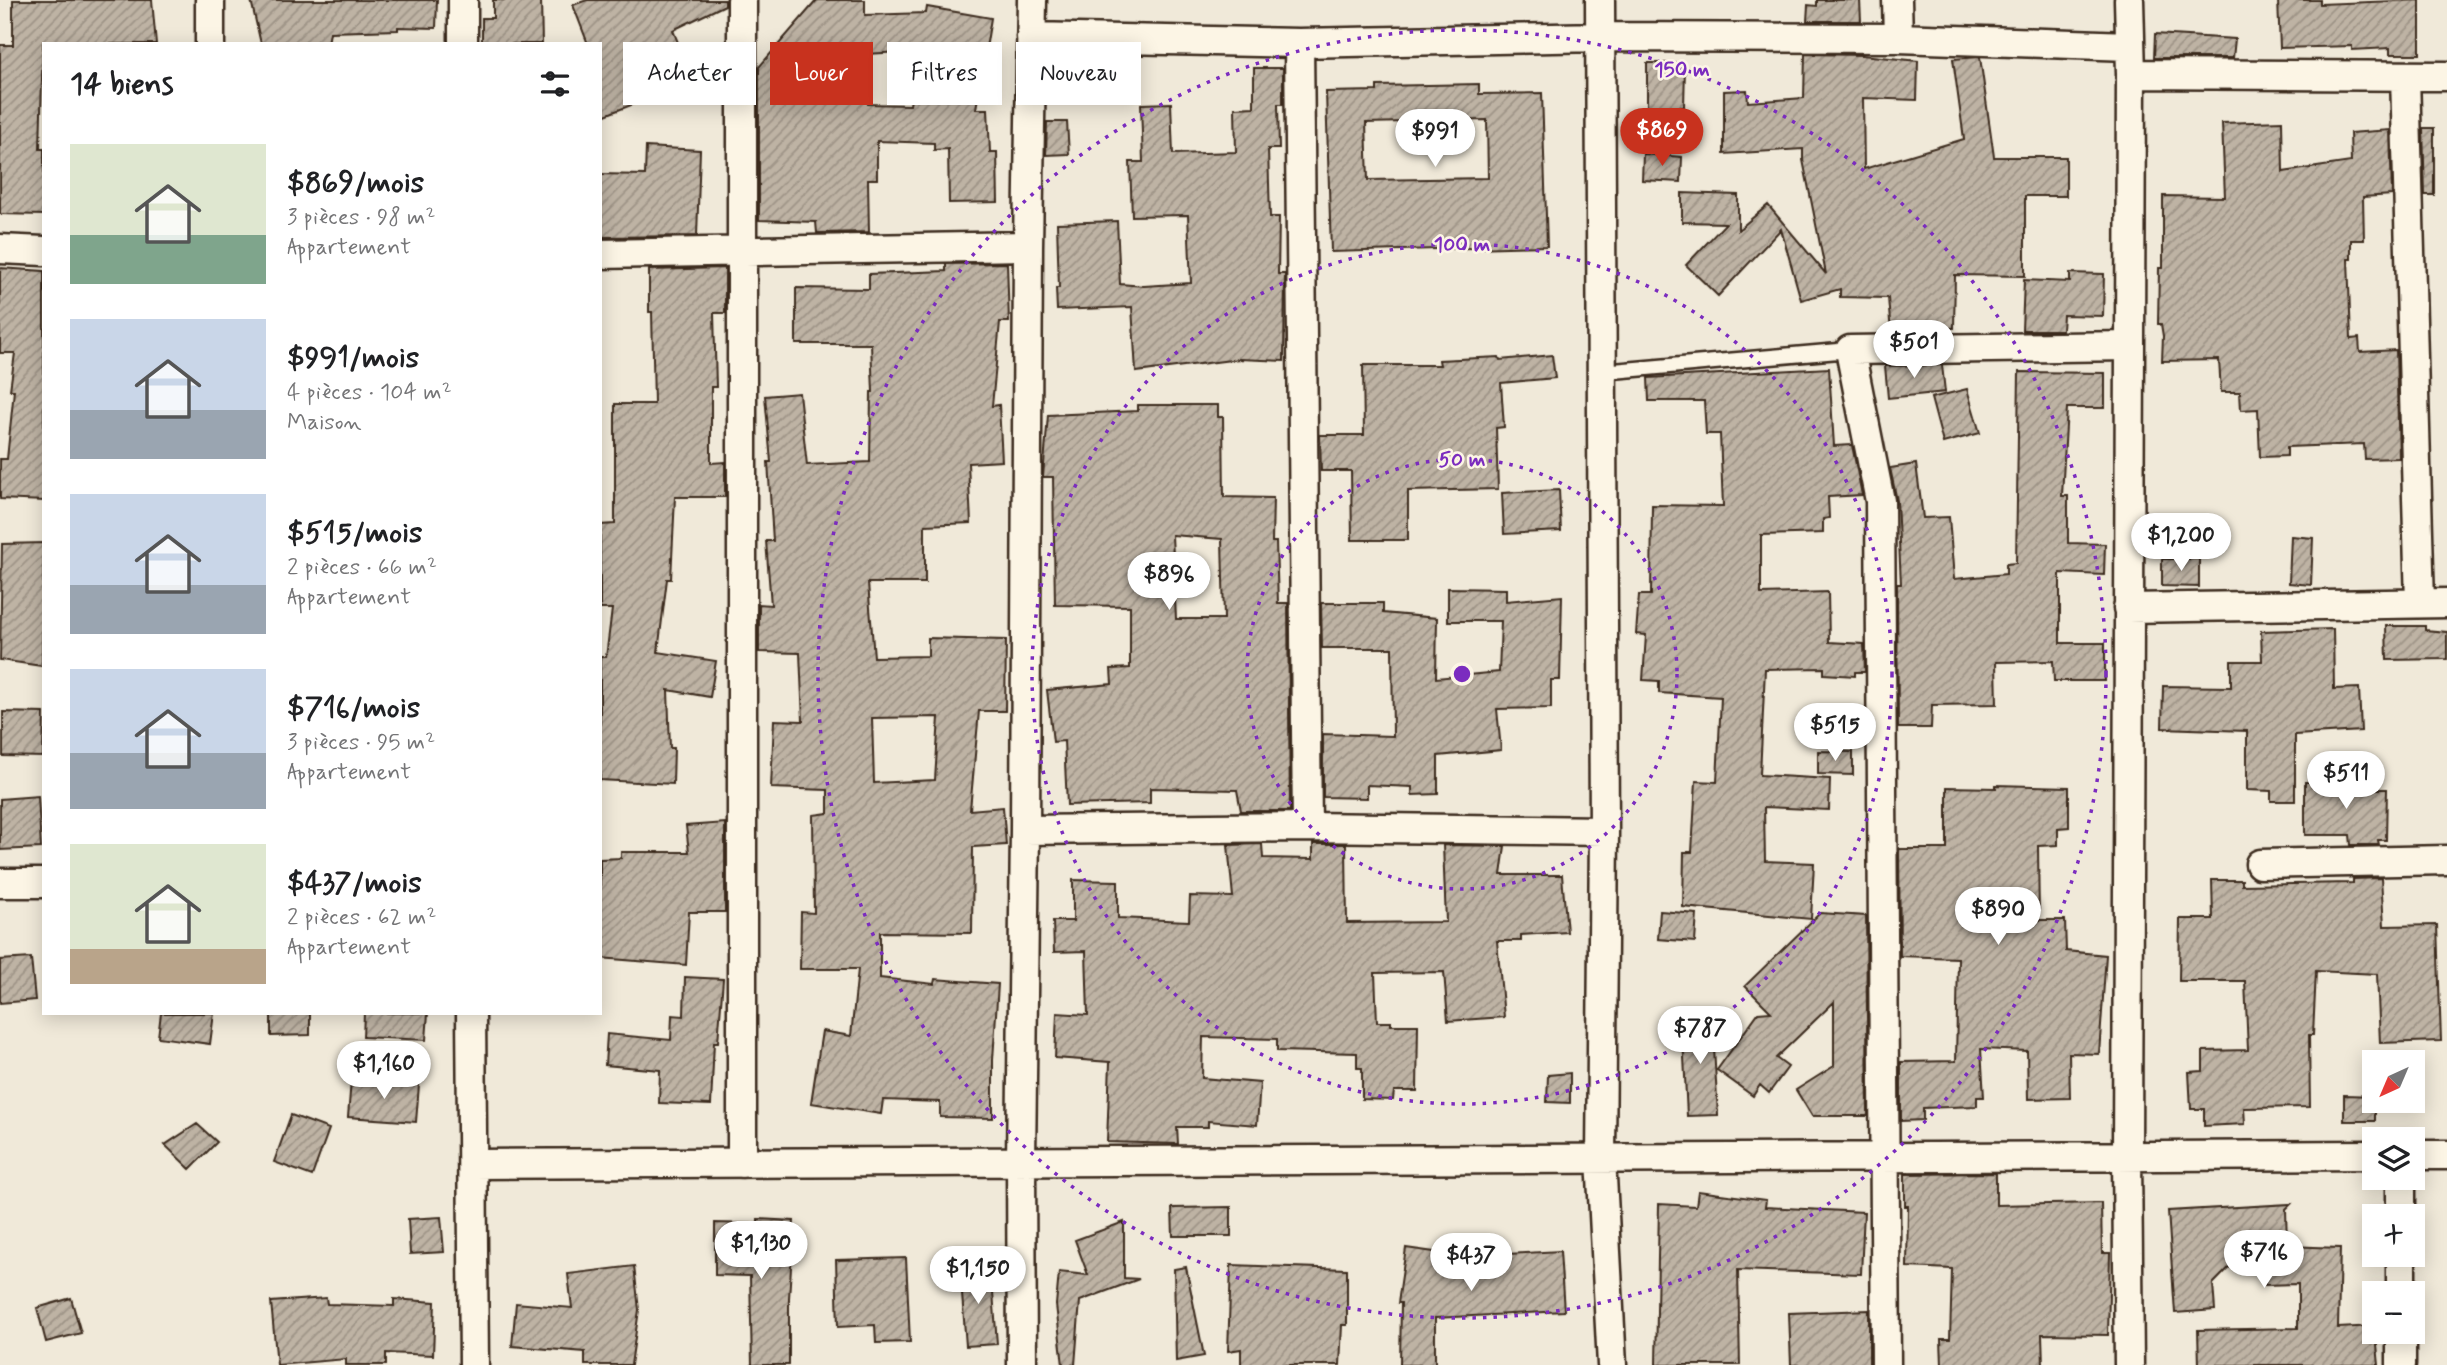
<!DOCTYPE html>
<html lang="fr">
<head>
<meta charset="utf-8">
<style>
	:root { --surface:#fff; --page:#f6f6f6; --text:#202124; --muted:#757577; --accent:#c8321e }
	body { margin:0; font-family:Mynerve,sans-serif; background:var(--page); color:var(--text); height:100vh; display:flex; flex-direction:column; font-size:26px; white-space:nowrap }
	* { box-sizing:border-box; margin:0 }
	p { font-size:23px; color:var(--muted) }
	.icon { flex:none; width:38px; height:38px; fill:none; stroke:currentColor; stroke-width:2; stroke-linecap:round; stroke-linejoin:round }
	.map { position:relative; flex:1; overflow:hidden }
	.side { position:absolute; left:42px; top:42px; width:560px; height:973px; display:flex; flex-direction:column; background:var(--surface); border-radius:0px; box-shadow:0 4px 18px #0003 }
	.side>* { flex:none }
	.banner { position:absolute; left:623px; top:42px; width:665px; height:63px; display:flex; gap:14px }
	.needle { width:46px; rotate:224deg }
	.controls { position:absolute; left:2362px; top:1050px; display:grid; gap:14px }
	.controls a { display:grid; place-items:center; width:63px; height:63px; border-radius:0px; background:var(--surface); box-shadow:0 4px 18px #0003; font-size:35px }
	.price { position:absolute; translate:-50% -60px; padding:0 16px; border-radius:24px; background:#fff; color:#222; font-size:23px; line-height:46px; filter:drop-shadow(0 2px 4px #0008) }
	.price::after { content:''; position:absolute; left:50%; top:42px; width:21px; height:16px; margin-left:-10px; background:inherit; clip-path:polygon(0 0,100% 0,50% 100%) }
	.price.active { background:var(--accent); color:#fff }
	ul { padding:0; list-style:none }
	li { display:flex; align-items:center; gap:21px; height:175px; padding:0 28px }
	li span { display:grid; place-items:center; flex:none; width:196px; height:140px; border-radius:0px; color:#555 }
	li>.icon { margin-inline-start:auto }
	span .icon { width:84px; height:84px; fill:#fffc; stroke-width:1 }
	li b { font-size:30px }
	h2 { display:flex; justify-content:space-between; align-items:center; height:84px; padding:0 28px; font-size:30px }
	.chip { padding:0 24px; border-radius:0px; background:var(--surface); box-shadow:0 4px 18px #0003; font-size:24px; line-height:63px }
	.chip.active { background:var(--accent); color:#fff }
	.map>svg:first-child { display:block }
	.building { fill:url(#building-hatch); stroke:#3b2a1e; stroke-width:2; fill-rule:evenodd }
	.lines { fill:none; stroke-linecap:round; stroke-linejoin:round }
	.lane-casing { stroke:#3b2a1e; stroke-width:19 }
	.street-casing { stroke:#3b2a1e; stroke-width:33 }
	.lane { stroke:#fcf5e5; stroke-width:14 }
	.street { stroke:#fcf5e5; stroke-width:28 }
	.ring { fill:none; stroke:#7b2cbf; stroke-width:3.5; stroke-dasharray:3.5 7 }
	.centre { fill:#7b2cbf; stroke:#fcf5e5; stroke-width:3.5 }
	.ring-label { font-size:21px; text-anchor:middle; font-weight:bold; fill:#7b2cbf; stroke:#fcf5e5; stroke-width:5; stroke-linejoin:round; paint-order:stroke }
</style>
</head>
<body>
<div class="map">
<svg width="2447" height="1365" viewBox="0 0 2447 1365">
	<defs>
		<pattern id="building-hatch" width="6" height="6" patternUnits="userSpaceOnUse" patternTransform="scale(1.75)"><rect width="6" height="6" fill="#beb3a4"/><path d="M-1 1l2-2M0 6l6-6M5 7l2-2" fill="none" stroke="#9c9285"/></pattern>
	</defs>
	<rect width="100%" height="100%" fill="#f0e9d9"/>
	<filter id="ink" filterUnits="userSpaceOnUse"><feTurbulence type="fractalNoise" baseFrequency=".0143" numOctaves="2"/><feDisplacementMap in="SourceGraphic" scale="14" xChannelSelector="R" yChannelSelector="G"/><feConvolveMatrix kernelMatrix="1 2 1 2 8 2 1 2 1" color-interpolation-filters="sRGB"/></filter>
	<g filter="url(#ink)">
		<path class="building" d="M13,0H152L156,44H43L40,149H44V215L0,214V45H13Z
			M251,0H437L436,28L398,27V30L330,32L328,44H261Z
			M493,0H541L542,44H482V18H493Z
			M587,0H725V5L673,30L683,55L663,63L673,89L600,117V44H588L573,5Z
			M817,0H865V15L926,13L927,7L991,18L976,109H988L990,152H997L998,202L949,203L948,149L934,150V143L877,141V179H868L869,232L817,233L816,222L759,220V67ZM919,51L910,105L868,104L866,54Z
			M1817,0H1860L1861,21H1807L1808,5L1817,6Z
			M2278,0H2320V4L2420,0V54H2390V48L2352,50V46L2280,48Z
			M2155,34L2235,39L2233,58H2154Z
			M1805,54L1862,55L1918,61L1917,100L1863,98L1864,169L1964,139L1953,59L1980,57L1994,157H2066V196H2025V276L1955,275L1954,328H1937V332L1891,333L1888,298L1840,297V289L1801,300L1781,229L1718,296L1686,265L1726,223L1682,222V193L1738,195V230L1768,205L1826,274L1803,160V149L1724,154V91L1747,90L1748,102L1804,98Z
			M1647,63H1682V67H1685L1684,107H1647Z
			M1254,68H1283V104H1278L1279,149H1268L1270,217H1279L1278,274H1285L1284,361L1239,359L1136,372L1132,307L1057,310L1056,288H1059L1057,223L1117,221L1120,284L1144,286L1191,283L1188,215L1132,216L1130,162H1143L1141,104L1171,103L1173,154L1236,152L1235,108L1254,107Z
			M1479,84V94L1542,93L1547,246L1331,252L1326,92L1377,91V86ZM1487,120L1488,178L1368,180L1366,123Z
			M2282,121L2283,172L2351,162L2350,133L2390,130L2392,195L2363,197L2364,240H2351V259H2348L2351,339L2359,338L2360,352L2396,350L2399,458L2365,459L2364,444L2287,447V456L2260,457L2258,409L2241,410L2240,392H2221L2219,360L2162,361L2163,336L2161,324H2158L2159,268H2163V196L2225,197L2222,123Z
			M1047,122H1067L1069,154L1046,155Z
			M2423,128H2434V195H2425Z
			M646,147L700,150L697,236L600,237V174L645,175Z
			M1643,154L1682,157L1681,182L1642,180Z
			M1007,263L1009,322H1000L992,406L999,405L1002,461L968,463L971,523L925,525V583H868L874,657L928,656V638L1006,640L1005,711H979L970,810L1003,807L1006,845L973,847L972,933L880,932V978L934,984L935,979L998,984L993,1060V1118L940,1117V1102L883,1100L881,1114L811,1103L822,1031L851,1036L858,969H800L801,912L814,913L813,815L828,813V790L771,788L774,720L803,721L800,653L759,652V604L771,605L766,541H773L768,462H771L765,396L799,393L807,465L870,462L871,392H873L871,344H796V288L869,289V274L946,271V264ZM939,717L935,780L874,783L872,718Z
			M0,268L44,271V501L0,499V459H7L14,390H10L15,353H0Z
			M725,268V313H714L716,387H711V463L725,462V497H675L671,579H667L658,652L716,661L710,697L668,690L670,748H674L673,784L600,780V657H606L612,609H600V525L615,524V404H654L652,312H649V270Z
			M2070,273L2104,274L2103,316L2063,315L2062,330H2022L2024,280L2070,282Z
			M1552,355L1555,378L1501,383L1504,427L1496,428L1498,489L1408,491V540H1352L1351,471H1321L1320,435H1364L1363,365H1440L1439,360L1499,357L1500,360Z
			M1942,365L1945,392L1888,398L1885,366Z
			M1829,368L1834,446L1852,445L1862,495L1828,497L1829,518L1823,519V533L1761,535V594L1828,592L1829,642L1864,644L1865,672H1855V676L1824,674V668L1765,669L1760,775L1830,779L1829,810L1764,807L1765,861L1814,863L1811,919L1683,907L1684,852H1692L1696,781L1717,782L1721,697L1659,693V681L1643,680L1646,635L1636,634L1639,595H1651L1652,505L1723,506L1720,434H1706L1704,401H1649L1648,378Z
			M2019,372L2105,373V408H2067L2062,496H2068V543L2105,544L2104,575L2060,573V643H2105V681H2054L2053,661L1996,662L1997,704L1932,705L1931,728H1898L1897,584H1901L1897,501L1890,468L1916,464L1923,518L1949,517L1954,579L2006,574V564L2016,563Z
			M1967,389L1980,433L1943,443L1931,398Z
			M1138,405H1218V417H1223L1224,497L1273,498L1272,542H1276L1278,603H1288L1290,811H1241L1237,790L1150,788V803L1067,805L1064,741L1053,742L1047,690L1112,684L1111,669L1130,668V606L1055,605L1053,477H1043L1048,415L1138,411ZM1172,535L1222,539L1224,619H1176Z
			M1559,490L1561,531L1504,534L1502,493Z
			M2291,536L2313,538L2311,585L2289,583Z
			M44,543L42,666L0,660L2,544Z
			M2162,559H2199V587L2162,586Z
			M1448,588L1506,589V601L1562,596L1560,680H1551V708L1497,709L1501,750L1438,756V794L1412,795V787L1367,785V798L1323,797V734L1393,736L1392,648H1322L1321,603H1383V613L1437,618L1436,678L1499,672L1501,621H1448Z
			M2386,626H2425V630L2447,632V659L2387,660Z
			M2333,629L2334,689L2359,688L2361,731L2295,735V801H2271V791L2247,790V731L2162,728L2163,686L2231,687V661H2262L2261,631Z
			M3,712L44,713L43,757L3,756Z
			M1818,751L1853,752V775L1818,774Z
			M2305,782H2366V789H2387L2386,840H2378L2379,845H2351L2350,835H2305Z
			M1996,785L2069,787V827L2058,828V845L2038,846L2039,920H2065L2066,951L2106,955L2099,1054L2069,1053L2070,1098L2028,1099L2027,1051L1981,1049L1984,1097H1977V1106L1923,1108V1120L1901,1121V1062L1956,1061L1958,958L1900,956L1899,849H1947V787L1996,788Z
			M38,796L41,848L0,850V799Z
			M725,823V912H689L686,965L600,958V859L621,858V852H689L686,826Z
			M1262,844L1263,858L1313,859V844H1346L1347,923L1446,922L1443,845L1505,846L1501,875H1562L1567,932L1521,935V941H1497L1504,1017L1448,1021L1444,972L1375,973L1377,1022H1391V1025H1418L1417,1091H1394L1393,1100L1362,1099V1068H1357V1053L1277,1051V1039L1203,1037L1202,1078L1260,1083L1257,1125L1208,1121V1127H1177L1178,1144L1107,1142L1110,1062L1055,1058L1057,1013L1088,1015L1086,951L1054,952L1053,921H1073V880L1118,881V918L1189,921L1190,896L1233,897L1228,845Z
			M2381,878L2384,926L2437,925L2441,1041L2380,1043L2377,974L2316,971L2313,1035H2309L2310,1107L2244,1108L2245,1124L2204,1126V1109H2191L2189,1072L2203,1071V1051L2248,1050L2245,981H2179L2180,919H2213L2212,880H2242V885L2353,883V879Z
			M1660,911L1697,914L1695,942L1658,939Z
			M1820,913L1866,916L1868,1116H1812L1796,1090L1834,1066V1002L1776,1058L1788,1067L1769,1093L1760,1085L1753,1096L1717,1070L1758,1013L1771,1012L1745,986Z
			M31,958L35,1000L0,1003V960Z
			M685,977L723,979L718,1042H714L711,1105L659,1103L660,1070L605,1065L607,1034L671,1040L672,1015L684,1016Z
			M161,1013H214L210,1044L158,1037Z
			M271,1013H310V1035L271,1036Z
			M364,1013H428L426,1040L363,1037Z
			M1712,1015L1718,1115L1687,1116L1682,1017Z
			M1570,1073V1103L1547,1102L1548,1075Z
			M351,1080L419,1085L416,1122L348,1117Z
			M2344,1095L2375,1096V1121H2344Z
			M291,1115L329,1129L312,1176L274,1162Z
			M197,1124L217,1142L190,1169L165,1145Z
			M1996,1173V1205L2101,1203L2102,1253H2110L2108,1335L2042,1334L2043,1365H1942L1941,1339H1950L1952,1269L1907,1267L1908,1206H1905V1174Z
			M1698,1191L1766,1200L1765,1207L1864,1212L1861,1274L1738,1270L1740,1365H1656L1659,1204L1696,1206Z
			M2291,1204L2286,1209L2287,1246L2340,1248L2338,1328L2375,1326L2379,1365H2199L2198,1330L2298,1328V1284L2265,1285L2261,1235L2213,1284L2215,1310L2175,1313L2168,1211Z
			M1231,1207V1236H1173L1172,1208Z
			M441,1217L444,1252L410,1254L408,1219Z
			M758,1219L794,1221L789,1298V1365H752L750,1276L715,1275V1223L758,1224Z
			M1124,1222V1278L1139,1279L1080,1301L1075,1365H1063L1056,1305L1059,1272L1088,1275L1075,1240Z
			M1406,1248L1491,1260L1490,1255L1560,1251L1564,1311L1435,1318V1365H1400L1401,1303H1398Z
			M906,1258L910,1342L876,1343L875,1325L838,1327L836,1260Z
			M1231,1265L1347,1269V1325H1342L1340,1365H1241V1349L1228,1351Z
			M634,1266L639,1310L631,1365H585V1352L512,1346L516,1303L572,1308L568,1274Z
			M991,1266L997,1344L966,1346L960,1268Z
			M1186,1267L1204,1356L1176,1361L1174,1269Z
			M71,1298L81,1333L46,1342L37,1308Z
			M326,1298L327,1304L394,1306V1299L435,1302L433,1355L386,1353V1365H346V1359L277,1365L271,1302Z
			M1869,1310V1365H1791L1789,1313Z"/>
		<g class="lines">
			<defs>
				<path id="lane" d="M1602,372L1850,350"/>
				<path id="street" d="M210,0V44
					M742,0V1163
					M1600,0L1604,831L1601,1158L1612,1365
					M1897,0L1898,38
					M1031,37L1299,43L1601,37L1898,38L2129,46
					M1299,43L1307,827
					M463,44V0
					M2131,74L2447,76
					M2405,76L2420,603
					M0,249L44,251
					M600,254L1028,246
					M2128,608L2447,603
					M1025,830L1307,827L1604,831
					M2260,864L2447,860
					M0,883H44
					M471,1013L474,1365
					M2413,1155H2447
					M473,1164L2375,1155
					M2401,1216V1178
					M2401,1293V1255
					M1022,1365L1021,1161L1025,830L1028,246L1032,0
					M1886,1365L1880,501L1850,350L2130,346
					M2129,1365L2127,1156L2131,74L2129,0
					M2401,1365V1332"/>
			</defs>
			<use href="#lane" class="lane-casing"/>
			<use href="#street" class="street-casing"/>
			<use href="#lane" class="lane"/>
			<use href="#street" class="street"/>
		</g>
	</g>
	<g class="ring">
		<circle cx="1462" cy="674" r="215"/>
		<circle cx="1462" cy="674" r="430"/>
		<circle cx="1462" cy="674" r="644"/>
	</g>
	<circle cx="1462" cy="674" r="10" class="centre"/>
	<g class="ring-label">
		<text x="1682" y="76">150 m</text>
		<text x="1462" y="251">100 m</text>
		<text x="1462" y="466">50 m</text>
	</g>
</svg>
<div class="controls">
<a><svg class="needle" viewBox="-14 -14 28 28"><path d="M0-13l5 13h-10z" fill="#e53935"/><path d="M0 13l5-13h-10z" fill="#757577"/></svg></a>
<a><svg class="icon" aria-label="layers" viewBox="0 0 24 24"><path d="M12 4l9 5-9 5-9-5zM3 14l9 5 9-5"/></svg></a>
<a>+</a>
<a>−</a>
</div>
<b class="price active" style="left:1662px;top:168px">$869</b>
<b class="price" style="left:1435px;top:169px">$991</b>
<b class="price" style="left:1914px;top:380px">$501</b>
<b class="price" style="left:2181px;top:573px">$1,200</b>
<b class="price" style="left:1169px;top:612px">$896</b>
<b class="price" style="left:1835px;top:763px">$515</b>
<b class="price" style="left:2346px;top:811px">$511</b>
<b class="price" style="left:1998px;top:947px">$890</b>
<b class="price" style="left:1700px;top:1066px">$787</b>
<b class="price" style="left:384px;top:1101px">$1,160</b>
<b class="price" style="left:761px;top:1281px">$1,130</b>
<b class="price" style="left:2264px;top:1290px">$716</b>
<b class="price" style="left:1471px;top:1293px">$437</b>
<b class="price" style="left:978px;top:1306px">$1,150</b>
<div class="banner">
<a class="chip">Acheter</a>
<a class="chip active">Louer</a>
<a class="chip">Filtres</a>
<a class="chip">Nouveau</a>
</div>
<section class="side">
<h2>14 biens<svg class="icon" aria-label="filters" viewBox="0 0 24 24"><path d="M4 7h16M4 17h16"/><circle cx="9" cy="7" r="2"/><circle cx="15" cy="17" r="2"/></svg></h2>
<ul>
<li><span style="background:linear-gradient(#dfe7d0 65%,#7fa58c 0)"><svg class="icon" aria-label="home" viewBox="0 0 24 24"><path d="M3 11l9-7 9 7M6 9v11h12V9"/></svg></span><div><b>$869/mois</b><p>3 pièces · 98 m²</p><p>Appartement</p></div></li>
<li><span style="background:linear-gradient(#c9d6e8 65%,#9aa5b1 0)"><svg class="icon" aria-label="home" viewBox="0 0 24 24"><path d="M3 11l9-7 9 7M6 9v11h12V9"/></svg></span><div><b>$991/mois</b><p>4 pièces · 104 m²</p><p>Maison</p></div></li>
<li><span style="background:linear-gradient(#c9d6e8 65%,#9aa5b1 0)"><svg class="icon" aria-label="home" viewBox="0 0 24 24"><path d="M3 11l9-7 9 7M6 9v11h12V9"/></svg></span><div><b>$515/mois</b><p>2 pièces · 66 m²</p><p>Appartement</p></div></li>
<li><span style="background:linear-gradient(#c9d6e8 60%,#9aa5b1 0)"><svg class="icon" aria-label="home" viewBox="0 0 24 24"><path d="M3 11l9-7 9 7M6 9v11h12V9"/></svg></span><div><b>$716/mois</b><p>3 pièces · 95 m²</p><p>Appartement</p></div></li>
<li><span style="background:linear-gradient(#dfe7d0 75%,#b9a48a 0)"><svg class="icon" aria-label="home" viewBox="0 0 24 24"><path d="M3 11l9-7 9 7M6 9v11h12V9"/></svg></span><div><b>$437/mois</b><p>2 pièces · 62 m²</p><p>Appartement</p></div></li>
</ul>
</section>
</div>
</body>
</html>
